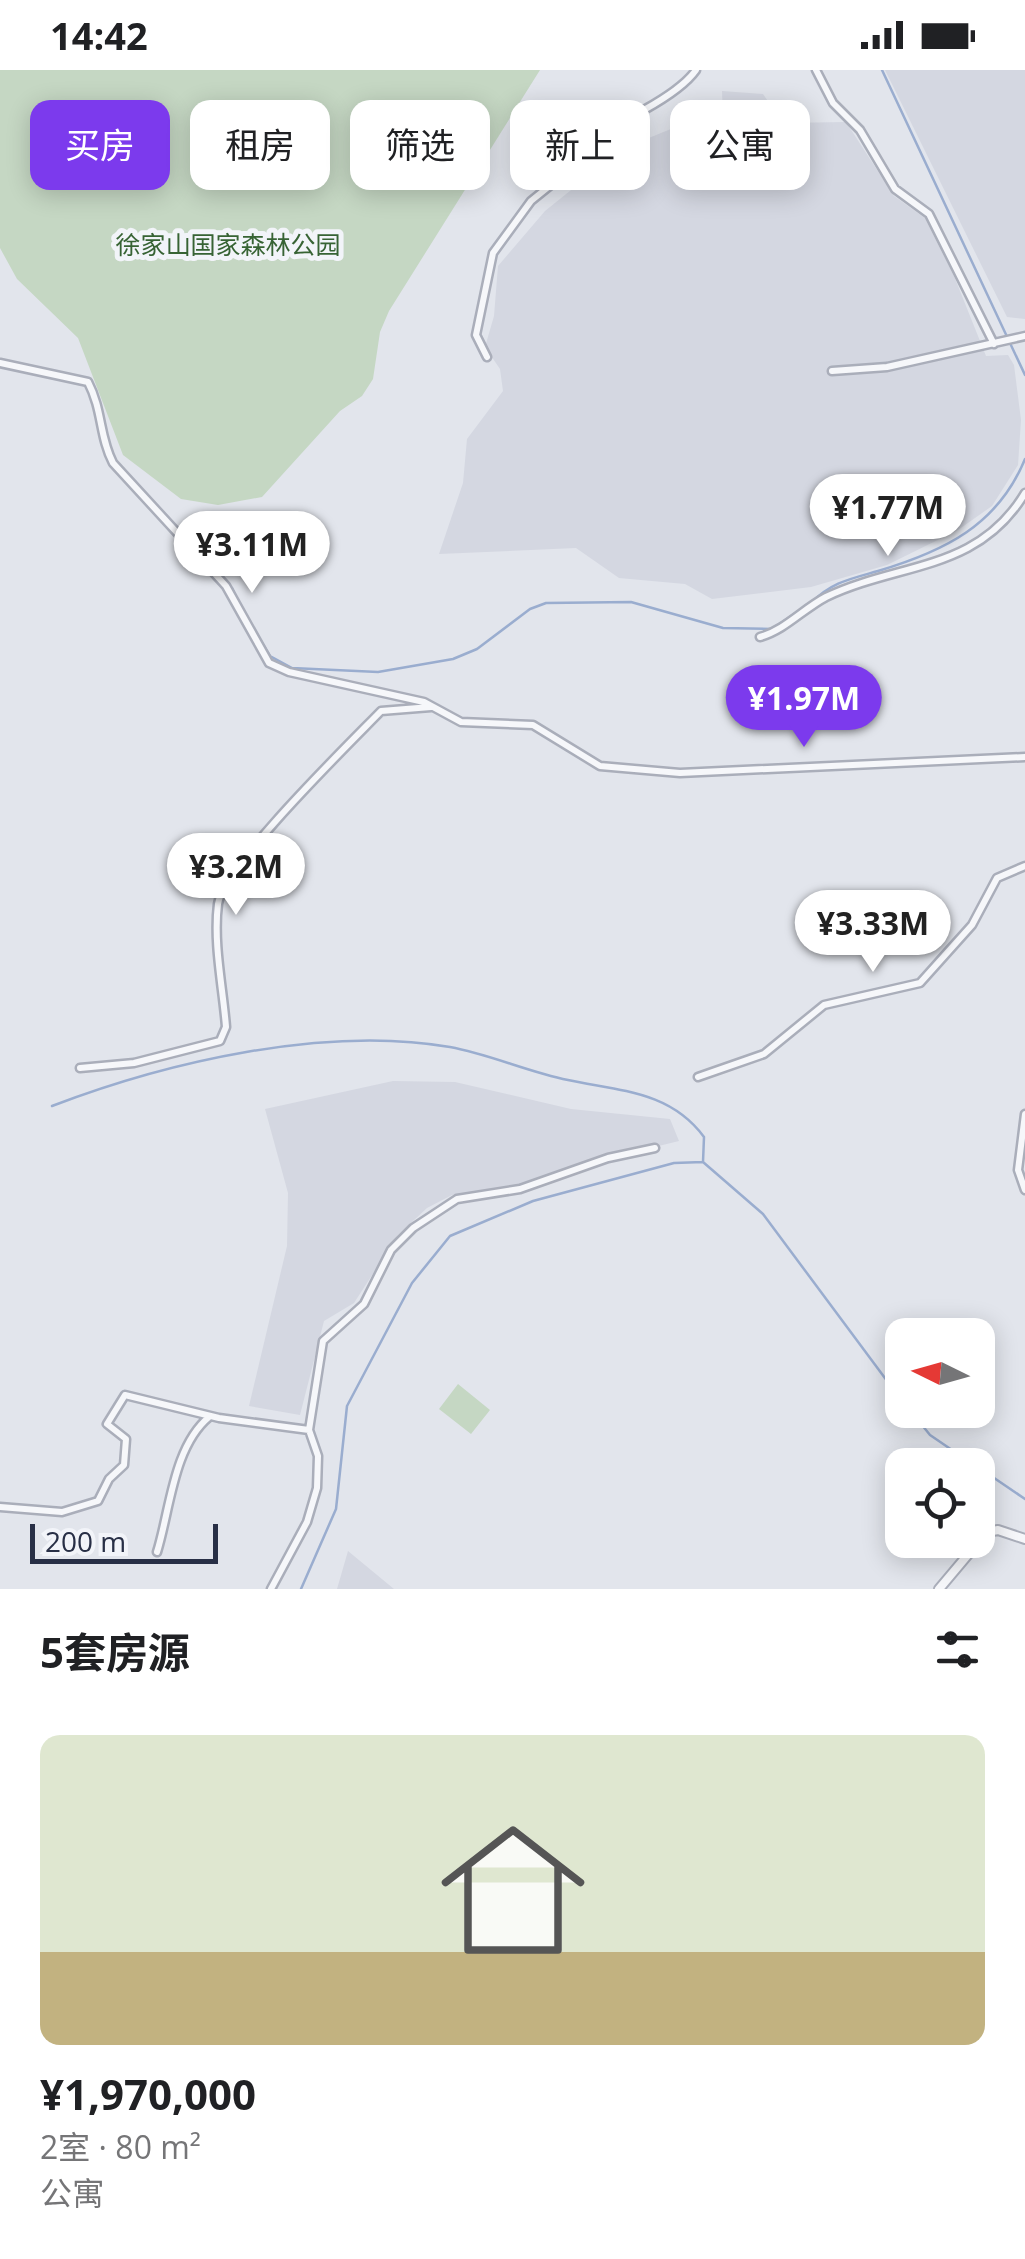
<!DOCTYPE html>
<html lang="zh">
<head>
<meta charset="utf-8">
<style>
	:root { --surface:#fff; --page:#f6f6f6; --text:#202124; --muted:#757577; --line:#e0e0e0; --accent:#7c3aed }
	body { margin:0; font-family:"Open Sans","Noto Sans SC",sans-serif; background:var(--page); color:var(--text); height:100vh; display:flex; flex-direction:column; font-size:38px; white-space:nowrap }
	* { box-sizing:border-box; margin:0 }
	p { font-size:32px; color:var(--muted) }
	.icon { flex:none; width:55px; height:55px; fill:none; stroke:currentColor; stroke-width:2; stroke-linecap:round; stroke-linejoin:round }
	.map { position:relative; height:1519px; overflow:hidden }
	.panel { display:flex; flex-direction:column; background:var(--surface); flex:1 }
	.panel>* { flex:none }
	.guide { position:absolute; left:30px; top:30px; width:965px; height:90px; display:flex; gap:20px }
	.needle { width:65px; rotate:275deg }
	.tools { position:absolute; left:885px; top:1248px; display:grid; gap:20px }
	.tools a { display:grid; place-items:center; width:110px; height:110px; border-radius:20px; background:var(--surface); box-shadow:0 5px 25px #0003; font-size:50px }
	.scale { position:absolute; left:30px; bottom:25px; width:188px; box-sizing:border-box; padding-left:10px; border:5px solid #282f46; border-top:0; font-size:28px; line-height:35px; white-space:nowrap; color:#282f46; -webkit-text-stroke:8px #f2f4f9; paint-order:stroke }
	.price { position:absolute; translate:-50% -85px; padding:0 22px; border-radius:35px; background:#fff; color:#222; font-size:32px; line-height:65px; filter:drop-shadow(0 2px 5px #0008) }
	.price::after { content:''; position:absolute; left:50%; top:60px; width:30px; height:22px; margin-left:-15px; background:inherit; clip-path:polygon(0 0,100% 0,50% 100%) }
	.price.on { background:var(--accent); color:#fff }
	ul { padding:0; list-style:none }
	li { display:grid; align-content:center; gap:20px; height:530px; padding:0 40px }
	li+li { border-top:2px solid var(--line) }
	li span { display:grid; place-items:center; height:310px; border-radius:20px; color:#555 }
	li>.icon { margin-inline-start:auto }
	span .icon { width:180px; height:180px; fill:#fffc; stroke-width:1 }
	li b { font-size:42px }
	h2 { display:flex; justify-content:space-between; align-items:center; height:120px; padding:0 40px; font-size:42px }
	.pill { padding:0 35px; border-radius:20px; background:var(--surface); box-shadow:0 5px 25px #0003; font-size:35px; line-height:90px }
	.pill.on { background:var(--accent); color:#fff }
	.status { display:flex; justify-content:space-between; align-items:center; height:70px; padding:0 50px; background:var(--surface); direction:ltr }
	.status svg { height:28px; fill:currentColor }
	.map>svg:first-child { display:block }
	.built { fill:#d4d7e1 }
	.green { fill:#c5d7c3 }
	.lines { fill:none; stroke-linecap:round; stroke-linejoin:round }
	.stream { stroke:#9aadcf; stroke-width:2.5 }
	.minor-casing { stroke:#aaaeba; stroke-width:11 }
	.tertiary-casing { stroke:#aaaeba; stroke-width:12 }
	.minor { stroke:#f6f7fa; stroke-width:6 }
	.tertiary { stroke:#f6f7fa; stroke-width:8 }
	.labels { text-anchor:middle; stroke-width:10; stroke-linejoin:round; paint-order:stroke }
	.park-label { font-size:25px; fill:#376334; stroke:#f2f4f9 }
</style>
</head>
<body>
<div class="status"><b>14:42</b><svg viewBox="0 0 49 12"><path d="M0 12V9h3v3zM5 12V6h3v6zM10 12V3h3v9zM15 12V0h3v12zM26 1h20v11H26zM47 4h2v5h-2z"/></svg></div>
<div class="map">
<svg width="1025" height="1519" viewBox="0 0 1025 1519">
	<rect width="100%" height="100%" fill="#e2e5ec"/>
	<path class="built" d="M885,0H1025V249L1007,247Z
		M722,21L763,24L783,53L846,52L894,126L925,148L954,206L986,286L1008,285L1014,295L1021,350L1018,395L992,436L958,460L887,495L811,517L712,529L685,514L619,508L576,478L439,484L463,413L467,369L503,321L500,299L485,277L494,246L498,196L545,141L586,108L589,71L634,74L693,50L723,48Z
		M393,1011L455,1012L571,1039L670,1049L679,1071L593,1092L524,1116L452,1125L427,1138L398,1165L354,1233L324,1251L300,1345L249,1336L287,1176L288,1123L265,1039Z
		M348,1481L394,1519H337Z"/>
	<path class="green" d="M0,0H540L389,241L380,262L373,309L362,326L340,341L262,427L218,435L181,429L123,385L78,268L17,209L0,178Z
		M458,1314L490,1340L471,1364L439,1339Z"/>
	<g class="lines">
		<path class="stream" d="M882,0L1025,305
			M232,518L240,535
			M811,533C832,512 850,509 878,501C945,481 998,455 1025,389
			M259,568L270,586L292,598L378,602L453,589L477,579L530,539L546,533L631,532L723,558L772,559L800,540
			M52,1036C167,992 326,955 450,977C489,984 528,1002 568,1010C620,1021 670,1021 704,1067L703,1092
			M910,1340L930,1365L974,1395
			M978,1397L1025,1429
			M301,1519L336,1439L347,1336L412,1213L450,1166L533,1131L674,1093L703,1092L763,1144L902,1331"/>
		<defs>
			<path id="minor" d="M816,0L833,33L860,60L895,119L929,144L994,274
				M487,287L476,265L493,183L531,131L573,97L584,68C615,56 677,27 696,0
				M0,293L88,312C103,341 99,366 113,393L226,516L269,593L289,602L424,632L461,652L533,655L600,696L680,703L1025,687
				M832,301L887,297L1025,266
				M760,567C785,560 803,539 826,527C899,492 978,502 1025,423
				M80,998L134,993L220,971L226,957C223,918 213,873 218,834C223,797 349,674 381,641L431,637
				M698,1007L764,984L824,935L920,913L972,855L997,808L1025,796
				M1025,1044L1018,1100L1025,1120
				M0,1437L62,1442L98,1431L109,1409L124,1395L126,1369L107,1354L125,1325L219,1348L309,1360
				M157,1482C170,1441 173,1377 209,1347
				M271,1519L307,1452L317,1418L318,1386L309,1360L323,1271L364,1234L391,1180L413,1158L457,1129L520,1119L608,1088L655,1078"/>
			<path id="tertiary" d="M939,1519L987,1462L998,1460L1025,1469"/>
		</defs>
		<use href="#minor" class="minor-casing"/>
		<use href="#tertiary" class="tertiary-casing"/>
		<use href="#minor" class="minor"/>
		<use href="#tertiary" class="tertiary"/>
	</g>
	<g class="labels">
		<g class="park-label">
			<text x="228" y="184">徐家山国家森林公园</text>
		</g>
	</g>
</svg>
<div class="tools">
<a><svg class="needle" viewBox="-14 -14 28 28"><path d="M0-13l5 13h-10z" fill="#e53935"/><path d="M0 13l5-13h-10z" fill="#757577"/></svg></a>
<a><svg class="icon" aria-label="locate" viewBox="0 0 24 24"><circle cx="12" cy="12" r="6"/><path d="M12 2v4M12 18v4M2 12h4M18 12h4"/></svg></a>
</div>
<div class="scale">200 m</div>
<b class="price" style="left:888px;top:489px">¥1.77M</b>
<b class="price" style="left:252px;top:526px">¥3.11M</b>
<b class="price on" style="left:804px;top:680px">¥1.97M</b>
<b class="price" style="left:236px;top:848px">¥3.2M</b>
<b class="price" style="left:873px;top:905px">¥3.33M</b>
<div class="guide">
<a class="pill on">买房</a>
<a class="pill">租房</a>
<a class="pill">筛选</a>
<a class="pill">新上</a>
<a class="pill">公寓</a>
</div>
</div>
<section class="panel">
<h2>5套房源<svg class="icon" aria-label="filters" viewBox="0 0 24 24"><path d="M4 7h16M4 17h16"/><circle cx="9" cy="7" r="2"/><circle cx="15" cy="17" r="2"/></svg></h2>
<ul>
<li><span style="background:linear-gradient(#dfe7d0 70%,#c2b280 0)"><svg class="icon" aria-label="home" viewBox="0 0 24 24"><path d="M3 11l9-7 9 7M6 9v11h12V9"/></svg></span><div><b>¥1,970,000</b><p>2室 · 80 m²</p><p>公寓</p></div></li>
</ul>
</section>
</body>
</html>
